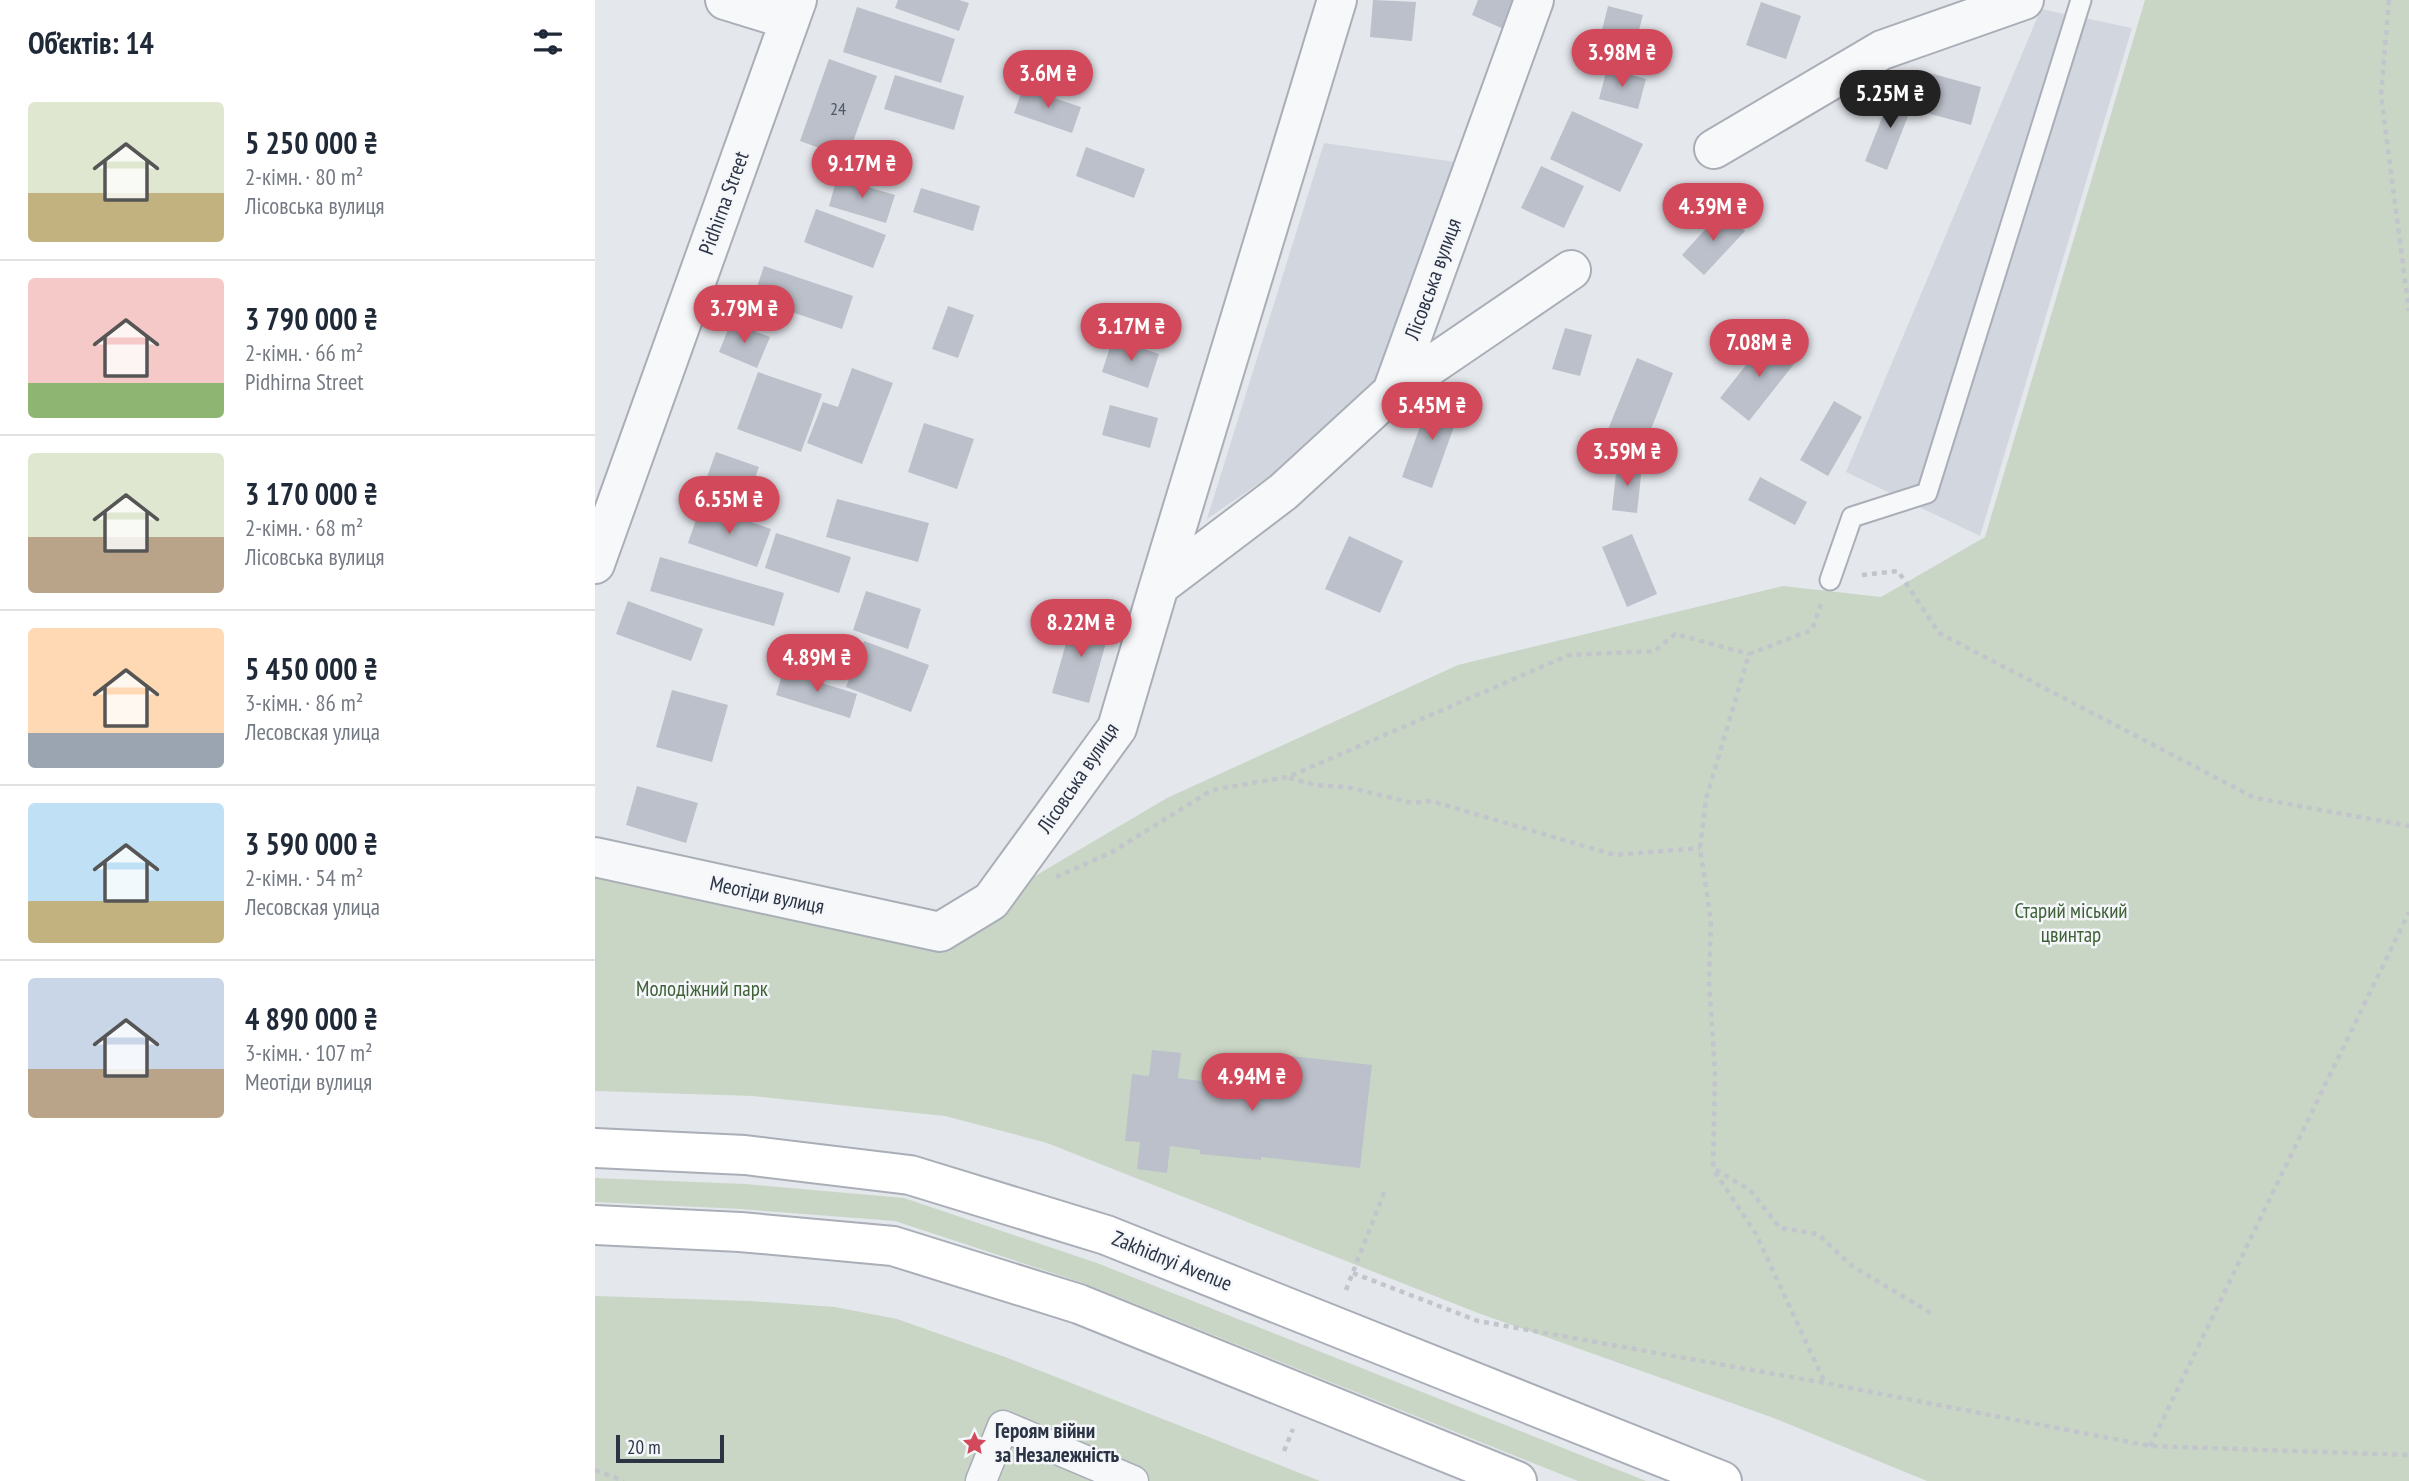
<!DOCTYPE html>
<html lang="uk">
<head>
<meta charset="utf-8">
<style>
	:root { --surface:#fff; --page:#f6f6f7; --text:#1f2937; --muted:#747a83; --line:#e0e1e3; --accent:#d1495b }
	body { margin:0; font-family:"PT Sans Narrow",sans-serif; background:var(--page); color:var(--text); height:100vh; display:flex; flex-direction:column; font-size:26px; white-space:nowrap }
	* { box-sizing:border-box; margin:0 }
	p { font-size:23px; color:var(--muted) }
	.icon { flex:none; width:38px; height:38px; fill:none; stroke:currentColor; stroke-width:2; stroke-linecap:round; stroke-linejoin:round }
	.map { position:relative; flex:1; overflow:hidden }
	.side { display:flex; flex-direction:column; background:var(--surface); width:595px }
	.side>* { flex:none }
	.scale { position:absolute; left:21px; bottom:18px; width:108px; box-sizing:border-box; padding-left:7px; border:4px solid #2b3445; border-top:0; font-size:19px; line-height:24px; white-space:nowrap; color:#2b3445; -webkit-text-stroke:5px #f4f6f9; paint-order:stroke }
	.price { position:absolute; translate:-50% -60px; padding:0 16px; border-radius:24px; background:var(--accent); color:#fff; font-size:23px; line-height:46px; filter:drop-shadow(0 2px 4px #0008) }
	.price::after { content:''; position:absolute; left:50%; top:42px; width:21px; height:16px; margin-left:-10px; background:inherit; clip-path:polygon(0 0,100% 0,50% 100%) }
	.price.selected { background:#222; color:#fff }
	ul { padding:0; list-style:none }
	li { display:flex; align-items:center; gap:21px; height:175px; padding:0 28px }
	li+li { border-top:2px solid var(--line) }
	li span { display:grid; place-items:center; flex:none; width:196px; height:140px; border-radius:7px; color:#555 }
	li>.icon { margin-inline-start:auto }
	span .icon { width:84px; height:84px; fill:#fffc; stroke-width:1 }
	li b { font-size:30px }
	h2 { display:flex; justify-content:space-between; align-items:center; height:84px; padding:0 28px; font-size:30px }
	main { display:flex; flex:1; min-height:0 }
	.map>svg:first-child { display:block }
	.built { fill:#d2d6de }
	.green { fill:#c9d6c5 }
	.building { fill:#bbc0ca }
	.lines { fill:none; stroke-linecap:round; stroke-linejoin:round }
	.service-casing { stroke:#a9aeb7; stroke-width:23 }
	.pedestrian-casing { stroke:#a9aeb7; stroke-width:33 }
	.minor-casing { stroke:#a9aeb7; stroke-width:42 }
	.secondary-casing { stroke:#a9aeb7; stroke-width:42 }
	.path { stroke:#c2c5cb; stroke-width:4.5; stroke-dasharray:5 5; stroke-linecap:butt }
	.service { stroke:#f7f8fa; stroke-width:19 }
	.pedestrian { stroke:#f7f8fa; stroke-width:30 }
	.minor { stroke:#f7f8fa; stroke-width:38 }
	.secondary { stroke:#fff; stroke-width:38 }
	.labels { text-anchor:middle; stroke-width:5; stroke-linejoin:round; paint-order:stroke }
	.number-label { font-size:18px; fill:#4f5766 }
	.street-label { font-size:21px; fill:#2b3445; stroke:#f4f6f9 }
	.park-label { font-size:21px; fill:#3f6138; stroke:#f4f6f9 }
	.poi-label { font-size:21px; font-weight:bold; fill:#2b3445; stroke:#f4f6f9; text-anchor:start }
</style>
</head>
<body>
<main>
<section class="side">
<h2>Об’єктів: 14<svg class="icon" aria-label="filters" viewBox="0 0 24 24"><path d="M4 7h16M4 17h16"/><circle cx="9" cy="7" r="2"/><circle cx="15" cy="17" r="2"/></svg></h2>
<ul>
<li><span style="background:linear-gradient(#dfe7d0 65%,#c2b280 0)"><svg class="icon" aria-label="home" viewBox="0 0 24 24"><path d="M3 11l9-7 9 7M6 9v11h12V9"/></svg></span><div><b>5 250 000 ₴</b><p>2-кімн. · 80 m²</p><p>Лісовська вулиця</p></div></li>
<li><span style="background:linear-gradient(#f6c9c9 75%,#8fb573 0)"><svg class="icon" aria-label="home" viewBox="0 0 24 24"><path d="M3 11l9-7 9 7M6 9v11h12V9"/></svg></span><div><b>3 790 000 ₴</b><p>2-кімн. · 66 m²</p><p>Pidhirna Street</p></div></li>
<li><span style="background:linear-gradient(#dfe7d0 60%,#b9a48a 0)"><svg class="icon" aria-label="home" viewBox="0 0 24 24"><path d="M3 11l9-7 9 7M6 9v11h12V9"/></svg></span><div><b>3 170 000 ₴</b><p>2-кімн. · 68 m²</p><p>Лісовська вулиця</p></div></li>
<li><span style="background:linear-gradient(#ffd9b3 75%,#9aa5b1 0)"><svg class="icon" aria-label="home" viewBox="0 0 24 24"><path d="M3 11l9-7 9 7M6 9v11h12V9"/></svg></span><div><b>5 450 000 ₴</b><p>3-кімн. · 86 m²</p><p>Лесовская улица</p></div></li>
<li><span style="background:linear-gradient(#bfe0f5 70%,#c2b280 0)"><svg class="icon" aria-label="home" viewBox="0 0 24 24"><path d="M3 11l9-7 9 7M6 9v11h12V9"/></svg></span><div><b>3 590 000 ₴</b><p>2-кімн. · 54 m²</p><p>Лесовская улица</p></div></li>
<li><span style="background:linear-gradient(#c9d6e8 65%,#b9a48a 0)"><svg class="icon" aria-label="home" viewBox="0 0 24 24"><path d="M3 11l9-7 9 7M6 9v11h12V9"/></svg></span><div><b>4 890 000 ₴</b><p>3-кімн. · 107 m²</p><p>Меотіди вулиця</p></div></li>
</ul>
</section>
<div class="map">
<svg width="1814" height="1481" viewBox="0 0 1814 1481">
	<rect width="100%" height="100%" fill="#e4e7ec"/>
	<path class="built" d="M1446,9L1537,28L1385,536L1251,472Z
		M729,143L867,163L797,392L612,519Z"/>
	<path class="green" d="M1550,0H1814V1481H1332L1176,1417L883,1313L452,1143L350,1116L158,1096L0,1091V857L345,932L572,798L863,665L1188,586L1286,597L1390,537Z
		M0,1178L150,1184L309,1198L502,1263L1051,1481H983L491,1284L300,1221L146,1209L0,1202Z
		M0,1296L155,1301L240,1307L302,1319L410,1357L725,1481H0Z"/>
	<path class="building" d="M303,0H364L374,3L364,31L300,8Z
		M778,0L821,2L817,41L775,37Z
		M883,0H924L911,30L877,15Z
		M1166,2L1206,16L1191,59L1151,45Z
		M1013,6L1048,15L1035,63L1001,54Z
		M262,7L360,39L346,83L248,52Z
		M234,59L282,76L252,158L205,141Z
		M1012,68L1051,79L1043,109L1004,99Z
		M1331,72L1386,87L1376,125L1321,110Z
		M300,75L369,96L359,130L289,109Z
		M428,88L486,107L477,133L419,113Z
		M1298,90L1320,98L1292,170L1270,161Z
		M977,111L1048,144L1025,192L955,159Z
		M491,147L550,169L539,198L481,176Z
		M946,166L989,186L969,228L926,208Z
		M242,178L300,195L291,223L234,206Z
		M326,188L385,206L378,231L318,212Z
		M221,209L291,235L278,268L209,242Z
		M1127,211L1150,231L1109,275L1087,255Z
		M169,266L258,296L247,329L158,299Z
		M353,306L379,315L363,358L337,349Z
		M136,322L175,337L162,368L124,352Z
		M970,328L997,335L985,376L957,369Z
		M1174,336L1203,359L1154,421L1125,398Z
		M518,338L564,354L553,388L507,372Z
		M1042,358L1078,373L1049,447L1012,432Z
		M257,368L298,383L267,464L212,443L228,402L243,407Z
		M163,372L227,394L206,452L142,429Z
		M836,396L866,407L837,488L807,477Z
		M1239,401L1267,417L1233,476L1205,460Z
		M515,405L563,418L555,448L507,435Z
		M329,423L379,439L362,489L313,472Z
		M121,452L164,467L148,511L105,496Z
		M1022,464L1047,466L1042,513L1017,510Z
		M1165,477L1212,502L1200,525L1153,500Z
		M242,499L334,523L323,562L231,537Z
		M106,505L176,529L162,567L93,543Z
		M181,533L256,557L244,593L170,568Z
		M1037,534L1062,594L1032,607L1007,547Z
		M754,536L808,561L785,613L730,589Z
		M65,557L189,593L179,626L55,591Z
		M271,591L326,609L313,649L258,630Z
		M33,601L108,629L96,661L21,634Z
		M479,615L516,625L494,703L457,693Z
		M269,641L334,665L316,712L251,687Z
		M188,671L262,694L255,718L181,695Z
		M77,690L133,705L117,762L61,747Z
		M42,786L103,803L91,843L31,825Z
		M557,1050L586,1053L583,1078L612,1082L613,1077L674,1083L678,1054L777,1065L765,1168L666,1157V1160L605,1154V1150L575,1146L572,1173L542,1169L545,1142L530,1141L537,1074L554,1076Z"/>
	<g class="lines">
		<defs>
			<path id="service" d="M1235,580L1257,517L1332,493L1486,0"/>
			<path id="pedestrian" d="M386,1481L408,1426L538,1481"/>
			<path id="minor" d="M130,0L195,20
				M1119,149L1287,50L1429,0
				M797,392L976,270
				M0,564L202,0
				M564,586L742,0
				M0,857L345,932L396,901L522,728L564,586L688,492L797,392L939,0"/>
			<path id="secondary" d="M0,1148L150,1155L315,1175L511,1235L1127,1481
				M0,1225L145,1232L298,1246L484,1304L922,1481"/>
		</defs>
		<use href="#service" class="service-casing"/>
		<use href="#pedestrian" class="pedestrian-casing"/>
		<use href="#minor" class="minor-casing"/>
		<use href="#secondary" class="secondary-casing"/>
		<path class="path" d="M1794,0L1786,95L1814,311
			M1267,575L1303,571L1344,633L1660,798L1814,826
			M1226,604L1217,630L1154,654L1111,799L1105,848L1116,921L1114,981L1120,1073L1118,1168L1155,1190L1185,1228L1223,1234L1257,1266L1336,1313
			M694,778L720,785L752,787L817,803L836,801L1020,855L1105,848
			M461,877L517,852L617,790L693,777L974,655L1060,651L1080,634L1154,654
			M1120,1172L1161,1234L1230,1383
			M758,1273L883,1321L1230,1383L1555,1446L1814,1455
			M751,1290L790,1190
			M1555,1446L1814,912
			M689,1451L698,1429
			M0,1470L29,1481"/>
		<use href="#service" class="service"/>
		<use href="#pedestrian" class="pedestrian"/>
		<use href="#minor" class="minor"/>
		<use href="#secondary" class="secondary"/>
	</g>
	<defs>
		<symbol id="sight-bare" viewBox="-9 -9 18 18"><path d="M0-6L1.8-2.2L6-1.7L2.9 1.2L3.7 5.4L0 3.3L-3.7 5.4L-2.9 1.2L-6-1.7L-1.8-2.2Z" fill="#d1495b" stroke="#f4f6f9" stroke-width="2.5" paint-order="stroke"/></symbol>
	</defs>
	<g fill-rule="evenodd">
		<use href="#sight-bare" x="362" y="1426" width="35" height="35"/>
	</g>
	<g class="labels">
		<g class="number-label">
			<text x="243" y="115">24</text>
		</g>
		<g class="street-label">
			<text transform="translate(129 203) rotate(-70)" y="7">Pidhirna Street</text>
			<text transform="translate(838 279) rotate(-70)" y="7">Лісовська вулиця</text>
			<text transform="translate(483 778) rotate(-56)" y="7">Лісовська вулиця</text>
			<text transform="translate(172 895) rotate(12)" y="7">Меотіди вулиця</text>
			<text transform="translate(577 1261) rotate(22)" y="7">Zakhidnyi Avenue</text>
		</g>
		<g class="park-label">
			<text x="1476" y="918">Старий міський<tspan x="1476" dy="24">цвинтар</tspan></text>
			<text x="107" y="996">Молодіжний парк</text>
		</g>
		<g class="poi-label">
			<text x="400" y="1438">Героям війни<tspan x="400" dy="24">за Незалежність</tspan></text>
		</g>
	</g>
</svg>
<div class="scale">20 m</div>
<b class="price" style="left:1027px;top:89px">3.98M ₴</b>
<b class="price" style="left:453px;top:110px">3.6M ₴</b>
<b class="price selected" style="left:1295px;top:130px">5.25M ₴</b>
<b class="price" style="left:267px;top:200px">9.17M ₴</b>
<b class="price" style="left:1118px;top:243px">4.39M ₴</b>
<b class="price" style="left:149px;top:345px">3.79M ₴</b>
<b class="price" style="left:536px;top:363px">3.17M ₴</b>
<b class="price" style="left:1164px;top:379px">7.08M ₴</b>
<b class="price" style="left:837px;top:442px">5.45M ₴</b>
<b class="price" style="left:1032px;top:488px">3.59M ₴</b>
<b class="price" style="left:134px;top:536px">6.55M ₴</b>
<b class="price" style="left:486px;top:659px">8.22M ₴</b>
<b class="price" style="left:222px;top:694px">4.89M ₴</b>
<b class="price" style="left:657px;top:1113px">4.94M ₴</b>
</div>
</main>
</body>
</html>
